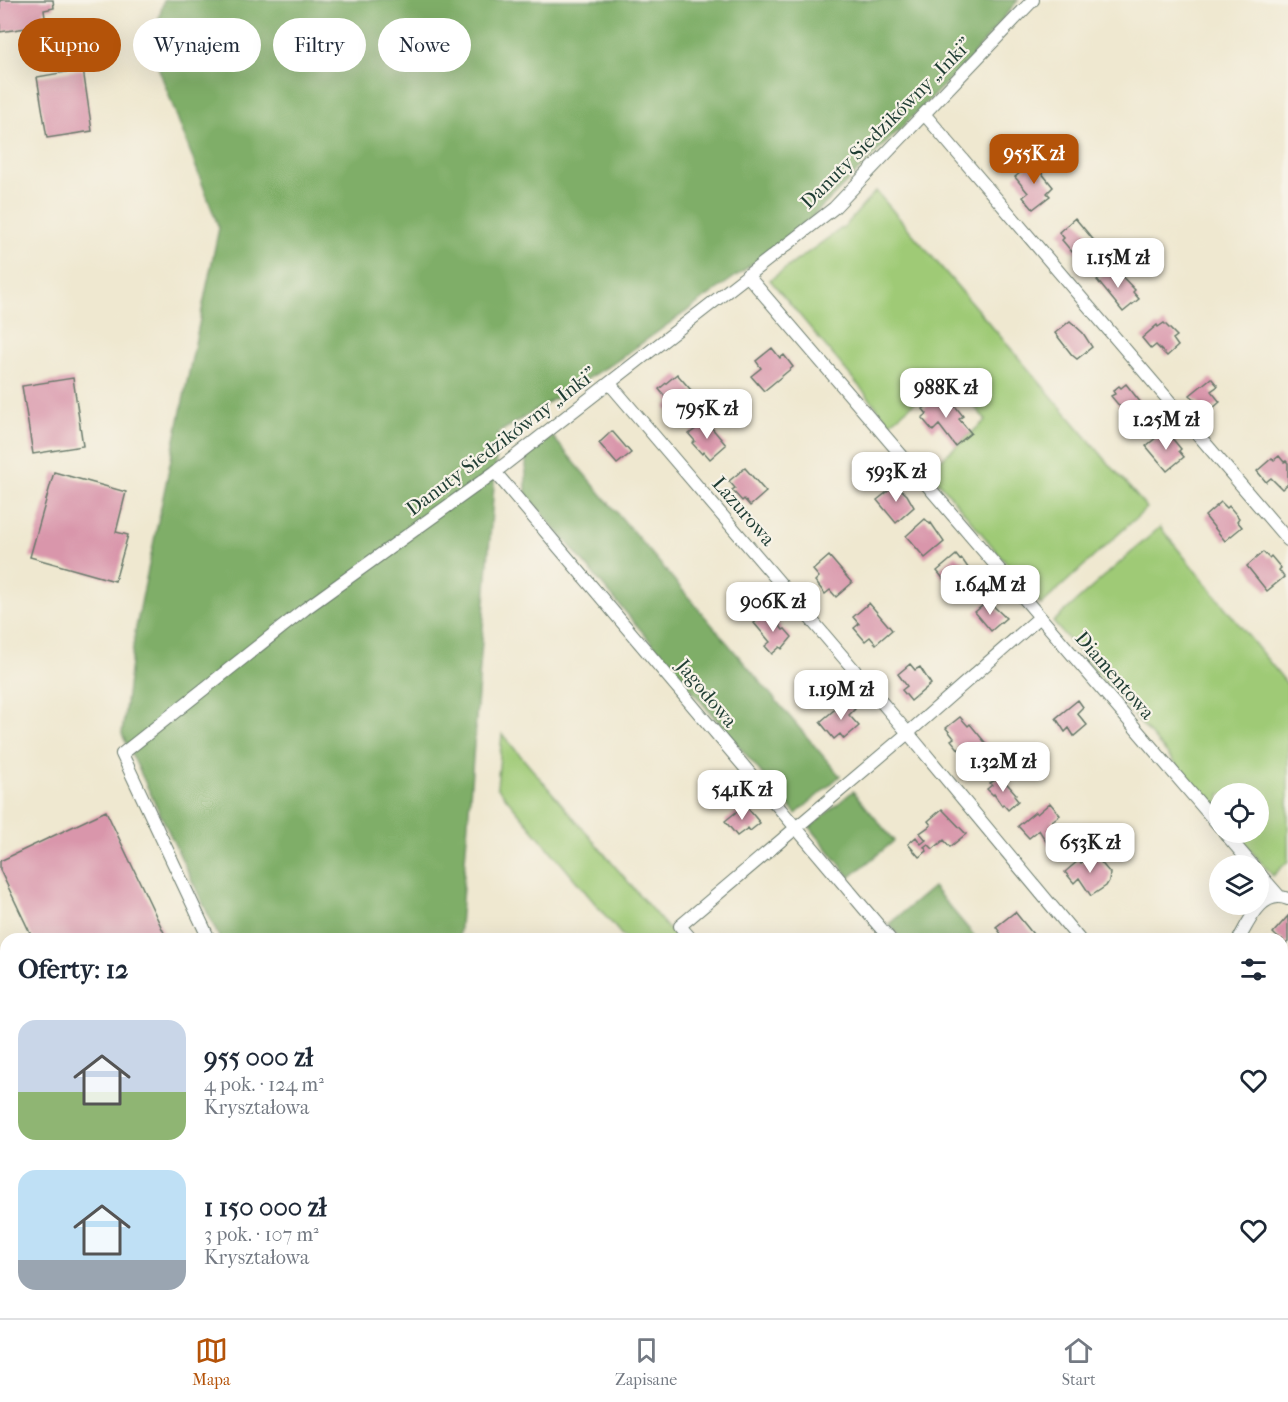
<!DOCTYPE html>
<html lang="pl">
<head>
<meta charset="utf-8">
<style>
	:root { --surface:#fff; --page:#f6f6f7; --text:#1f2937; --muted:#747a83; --line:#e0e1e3; --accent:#b45309 }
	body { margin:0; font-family:"IM FELL French Canon",serif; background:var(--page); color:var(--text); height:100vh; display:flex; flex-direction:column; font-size:22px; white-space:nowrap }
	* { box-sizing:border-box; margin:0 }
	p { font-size:20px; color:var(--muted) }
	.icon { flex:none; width:33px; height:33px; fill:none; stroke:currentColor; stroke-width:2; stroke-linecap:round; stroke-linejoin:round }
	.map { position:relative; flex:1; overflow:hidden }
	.side { position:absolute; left:0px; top:933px; width:1288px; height:386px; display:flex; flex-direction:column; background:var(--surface); border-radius:18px 18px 0 0; box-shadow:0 6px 24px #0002 }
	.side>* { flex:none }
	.top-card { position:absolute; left:18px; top:18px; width:600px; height:54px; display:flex; gap:12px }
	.controls { position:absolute; left:1209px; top:783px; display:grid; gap:12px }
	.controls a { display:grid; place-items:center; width:60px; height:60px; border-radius:50%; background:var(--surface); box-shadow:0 6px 24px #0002; font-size:30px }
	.price { position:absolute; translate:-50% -51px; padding:0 14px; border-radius:12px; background:#fff; color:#222; font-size:20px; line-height:39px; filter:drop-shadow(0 2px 3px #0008) }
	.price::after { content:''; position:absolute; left:50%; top:36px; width:18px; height:14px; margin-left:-9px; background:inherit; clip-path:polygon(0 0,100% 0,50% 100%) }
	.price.selected { background:var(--accent); color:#fff }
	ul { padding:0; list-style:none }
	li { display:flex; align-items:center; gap:18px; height:150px; padding:0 18px }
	li span { display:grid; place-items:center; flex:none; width:168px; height:120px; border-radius:18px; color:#555 }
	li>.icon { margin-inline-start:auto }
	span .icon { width:72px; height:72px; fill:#fffc; stroke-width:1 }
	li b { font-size:26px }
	h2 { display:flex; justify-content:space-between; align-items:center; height:72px; padding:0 18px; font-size:26px }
	.pill { padding:0 21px; border-radius:27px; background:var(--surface); box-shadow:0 6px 24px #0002; font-size:21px; line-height:54px }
	.pill.selected { background:var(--accent); color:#fff }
	.tabs { display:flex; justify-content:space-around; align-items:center; height:84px; border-top:2px solid var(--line); background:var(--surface); font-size:16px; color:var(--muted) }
	.tabs a { display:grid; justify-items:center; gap:3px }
	.tabs .selected { color:var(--accent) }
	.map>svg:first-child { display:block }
	.green { fill:#9fca76; stroke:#5f8455; stroke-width:1.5 }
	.forest { fill:#7fae67; stroke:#4f764e; stroke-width:1.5 }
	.building { fill:#d996ab }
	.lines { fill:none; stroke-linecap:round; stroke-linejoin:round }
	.lane-casing { stroke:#68796b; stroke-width:8 }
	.street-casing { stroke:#68796b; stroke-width:14 }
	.secondary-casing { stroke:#68796b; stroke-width:19 }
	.lane { stroke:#fff; stroke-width:6 }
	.street { stroke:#fff; stroke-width:12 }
	.secondary { stroke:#fff; stroke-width:16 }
	.labels { text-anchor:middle; stroke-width:4.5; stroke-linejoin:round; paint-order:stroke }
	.street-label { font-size:20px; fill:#1f3d34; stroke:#f7f3e8 }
</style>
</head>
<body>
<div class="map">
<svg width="1288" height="1318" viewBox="0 0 1288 1318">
	<rect width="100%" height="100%" fill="#f7f3e8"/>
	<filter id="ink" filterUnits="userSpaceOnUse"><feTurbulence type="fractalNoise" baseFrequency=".0167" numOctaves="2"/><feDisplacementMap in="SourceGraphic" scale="12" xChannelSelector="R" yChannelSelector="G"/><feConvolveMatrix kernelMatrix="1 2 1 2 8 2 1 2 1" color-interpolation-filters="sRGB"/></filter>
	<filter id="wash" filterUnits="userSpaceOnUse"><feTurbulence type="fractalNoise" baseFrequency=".008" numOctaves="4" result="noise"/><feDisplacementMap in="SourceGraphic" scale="24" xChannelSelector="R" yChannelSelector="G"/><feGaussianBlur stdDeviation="1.35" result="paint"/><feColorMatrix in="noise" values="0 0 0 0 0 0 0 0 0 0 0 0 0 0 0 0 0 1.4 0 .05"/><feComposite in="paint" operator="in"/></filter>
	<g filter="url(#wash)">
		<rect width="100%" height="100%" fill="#efe8d0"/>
		<path class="green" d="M876,191L1147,508L1041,605L929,470L986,420L947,376L890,423L770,280L846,225Z
			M1160,527L1288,685V861L1273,876L1235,833L1258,832V794H1220L1219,814L1053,622Z
			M502,734L677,939H625L497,787Z"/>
		<path class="forest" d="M164,0H1018L968,61L812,217L743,271L615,362L498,433L459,939H220L122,734L135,632L219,228L151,48Z
			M552,436L840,776L796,814L526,494V456Z
			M853,791L894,841L850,877L810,827Z
			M933,887L977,939H902L889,924Z
			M229,1313H422L418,1318H229Z"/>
		<g id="blocks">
			<path class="building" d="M0,0H53L54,8L44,10L46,25L0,32Z
				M83,69L92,131L47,138L37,77Z
				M1033,162L1053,187L1047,193L1050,196L1033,209L1023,197L1028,193L1015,177Z
				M1075,218L1096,243L1080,256L1074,250L1072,252L1062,240L1064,238L1059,232Z
				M1113,267L1135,290L1133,292L1139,299L1123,312L1097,280Z
				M1070,321L1083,333L1092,347L1077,359L1072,355L1055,333Z
				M1164,323L1177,336L1173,339L1178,346L1167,356L1156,345L1151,349L1142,338L1157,325L1158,327Z
				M772,348L780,358L784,355L793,367L764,391L751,376L761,368L756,361Z
				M677,374L697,397L673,417L665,407L670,403L659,389Z
				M73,378L83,446L33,454L22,386Z
				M1211,378L1218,386L1211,391L1220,402L1206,414L1200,407L1202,406L1190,395Z
				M1126,384L1145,408L1131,420L1111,396L1115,394L1113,391L1119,386L1121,388Z
				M944,392L963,416L959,419L971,433L955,446L939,425L933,431L922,418L927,414L923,409Z
				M706,421L726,445L710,459L704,452L702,454L692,443L695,441L689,434Z
				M612,431L631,453L617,464L599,443Z
				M1163,432L1168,439L1171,437L1181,449L1179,451L1184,457L1167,471L1146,446Z
				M1279,456L1284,462L1286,461L1288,463V484L1282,489L1271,478L1266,482L1257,471L1272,458L1274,460Z
				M745,468L766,492L750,506L744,499L742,501L732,490L735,488L729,481Z
				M54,472L126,492L116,532L128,535L115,581L30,557Z
				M896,485L907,495L914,507L896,523L877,500Z
				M1221,502L1227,508L1229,506L1239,518L1237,521L1242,527L1225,541L1205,516Z
				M925,519L930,524L931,523L944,542L925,558L906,536Z
				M1263,552L1269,558L1271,556L1281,568L1279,570L1284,577L1267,591L1247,566Z
				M956,555L960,560L962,559L975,578L956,594L937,571Z
				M829,556L852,583L836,597L830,590L825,594L815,581L819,577L813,570Z
				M988,601L1006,618L991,631L975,612Z
				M869,603L892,630L876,644L870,637L865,641L854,628L859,624L853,617Z
				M769,611L783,630L785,629L792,637L782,649L780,647L772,654L765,646L770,642L754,623Z
				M910,664L915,670L920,667L931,684L911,701L902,690L907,686L898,674Z
				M847,699L855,709L849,715L859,726L844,739L840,734L834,739L820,722Z
				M1078,700L1083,707L1077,713L1087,725L1074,736L1069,728L1065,732L1056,718Z
				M960,717L968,726L970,724L988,746L969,762L951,740L954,738L946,728Z
				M1001,777L1016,794L1014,796L1018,801L1008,810L1003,804L1002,806L994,794L993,795L987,789L992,785L990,783Z
				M1050,803L1060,815L1052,821L1063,834L1049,846L1039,830L1029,838L1018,826L1035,812L1037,814Z
				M745,805L760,823L750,831L748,828L737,836L725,821Z
				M942,809L966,834L950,847L944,840L933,849L928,844L924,847L927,851L919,857L908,844L916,837L921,844L926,840L920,833L931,825L928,821Z
				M106,811L167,939H33L0,870V861Z
				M1093,853L1110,873L1109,881L1106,886L1091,896L1079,878L1074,883L1065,872L1079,860L1081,863Z
				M1015,912L1037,939H1003L1004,938L996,927Z
				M1288,916V942L1285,944L1282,939H1279L1273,933Z
				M1282,1074L1288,1080V1097L1282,1092Z
				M1282,1153L1288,1157L1282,1168Z
				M0,1154H6V1252H0Z
				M1282,1270L1288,1273V1283L1282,1280Z
				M1284,1295L1288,1297V1318L1276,1315L1277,1312H1282Z
				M71,1312H195V1318H71Z"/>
		</g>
	</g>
	<g filter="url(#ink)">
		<use href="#blocks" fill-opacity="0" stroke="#68796b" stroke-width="1.5"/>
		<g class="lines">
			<defs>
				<path id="lane" d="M634,1312L639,1318"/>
				<path id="street" d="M925,115L1288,540
					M747,275L1220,827
					M610,384L908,733L1079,939
					M495,472L890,939
					M1224,832L1253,866
					M1258,872L1279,896
					M209,939L122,754L305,609L495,472L834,208L1033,0
					M691,939L680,926L908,733L1040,617
					M1239,939C1249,921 1263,888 1288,899
					M833,1312L837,1318
					M1012,1312L1017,1318
					M230,1318V1312"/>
				<path id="secondary" d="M1282,1226L1288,1213
					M1255,1318L1256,1312"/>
			</defs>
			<use href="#lane" class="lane-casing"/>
			<use href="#street" class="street-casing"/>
			<use href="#secondary" class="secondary-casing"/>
			<use href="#lane" class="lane"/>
			<use href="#street" class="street"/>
			<use href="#secondary" class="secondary"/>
		</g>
	</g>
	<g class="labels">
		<g class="street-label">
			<text transform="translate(886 123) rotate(-45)" y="7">Danuty Siedzikówny „Inki”</text>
			<text transform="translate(501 441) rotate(-37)" y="7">Danuty Siedzikówny „Inki”</text>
			<text transform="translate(744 511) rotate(49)" y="7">Lazurowa</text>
			<text transform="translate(1115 675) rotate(49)" y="7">Diamentowa</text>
			<text transform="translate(707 693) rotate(50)" y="7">Jagodowa</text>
		</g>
	</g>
</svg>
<div class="controls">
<a><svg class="icon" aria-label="locate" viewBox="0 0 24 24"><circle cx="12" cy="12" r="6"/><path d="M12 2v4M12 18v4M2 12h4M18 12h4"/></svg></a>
<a><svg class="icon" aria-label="layers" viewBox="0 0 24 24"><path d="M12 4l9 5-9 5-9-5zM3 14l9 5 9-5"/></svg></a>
</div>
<b class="price selected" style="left:1034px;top:185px">955K zł</b>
<b class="price" style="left:1118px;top:289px">1.15M zł</b>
<b class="price" style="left:946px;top:419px">988K zł</b>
<b class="price" style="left:707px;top:440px">795K zł</b>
<b class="price" style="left:1166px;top:451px">1.25M zł</b>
<b class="price" style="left:896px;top:503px">593K zł</b>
<b class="price" style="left:990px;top:616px">1.64M zł</b>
<b class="price" style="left:773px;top:633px">906K zł</b>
<b class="price" style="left:841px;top:721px">1.19M zł</b>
<b class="price" style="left:1003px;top:793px">1.32M zł</b>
<b class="price" style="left:742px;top:821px">541K zł</b>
<b class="price" style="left:1090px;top:874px">653K zł</b>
<div class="top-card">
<a class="pill selected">Kupno</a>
<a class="pill">Wynajem</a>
<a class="pill">Filtry</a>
<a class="pill">Nowe</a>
</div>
<section class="side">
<h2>Oferty: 12<svg class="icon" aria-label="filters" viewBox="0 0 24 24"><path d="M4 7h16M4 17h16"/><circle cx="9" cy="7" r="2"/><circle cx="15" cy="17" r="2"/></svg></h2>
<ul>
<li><span style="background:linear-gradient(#c9d6e8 60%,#8fb573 0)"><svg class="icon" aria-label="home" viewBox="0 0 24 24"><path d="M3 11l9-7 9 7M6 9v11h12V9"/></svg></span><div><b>955 000 zł</b><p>4 pok. · 124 m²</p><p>Kryształowa</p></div><svg class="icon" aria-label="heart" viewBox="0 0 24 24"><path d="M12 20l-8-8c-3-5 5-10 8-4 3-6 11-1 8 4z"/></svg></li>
<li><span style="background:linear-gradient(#bfe0f5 75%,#9aa5b1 0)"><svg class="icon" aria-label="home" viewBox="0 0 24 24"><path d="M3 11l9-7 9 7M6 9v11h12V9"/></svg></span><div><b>1 150 000 zł</b><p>3 pok. · 107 m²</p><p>Kryształowa</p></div><svg class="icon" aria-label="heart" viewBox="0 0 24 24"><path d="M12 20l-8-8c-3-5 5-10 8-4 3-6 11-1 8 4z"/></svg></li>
</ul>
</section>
</div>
<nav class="tabs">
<a class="selected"><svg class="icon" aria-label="map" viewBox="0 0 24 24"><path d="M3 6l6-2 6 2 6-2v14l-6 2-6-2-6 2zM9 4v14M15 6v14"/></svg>Mapa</a>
<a><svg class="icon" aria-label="saved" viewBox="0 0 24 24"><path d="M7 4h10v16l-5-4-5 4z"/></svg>Zapisane</a>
<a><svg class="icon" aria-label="home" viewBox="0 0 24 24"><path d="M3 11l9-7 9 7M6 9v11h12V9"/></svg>Start</a>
</nav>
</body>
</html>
